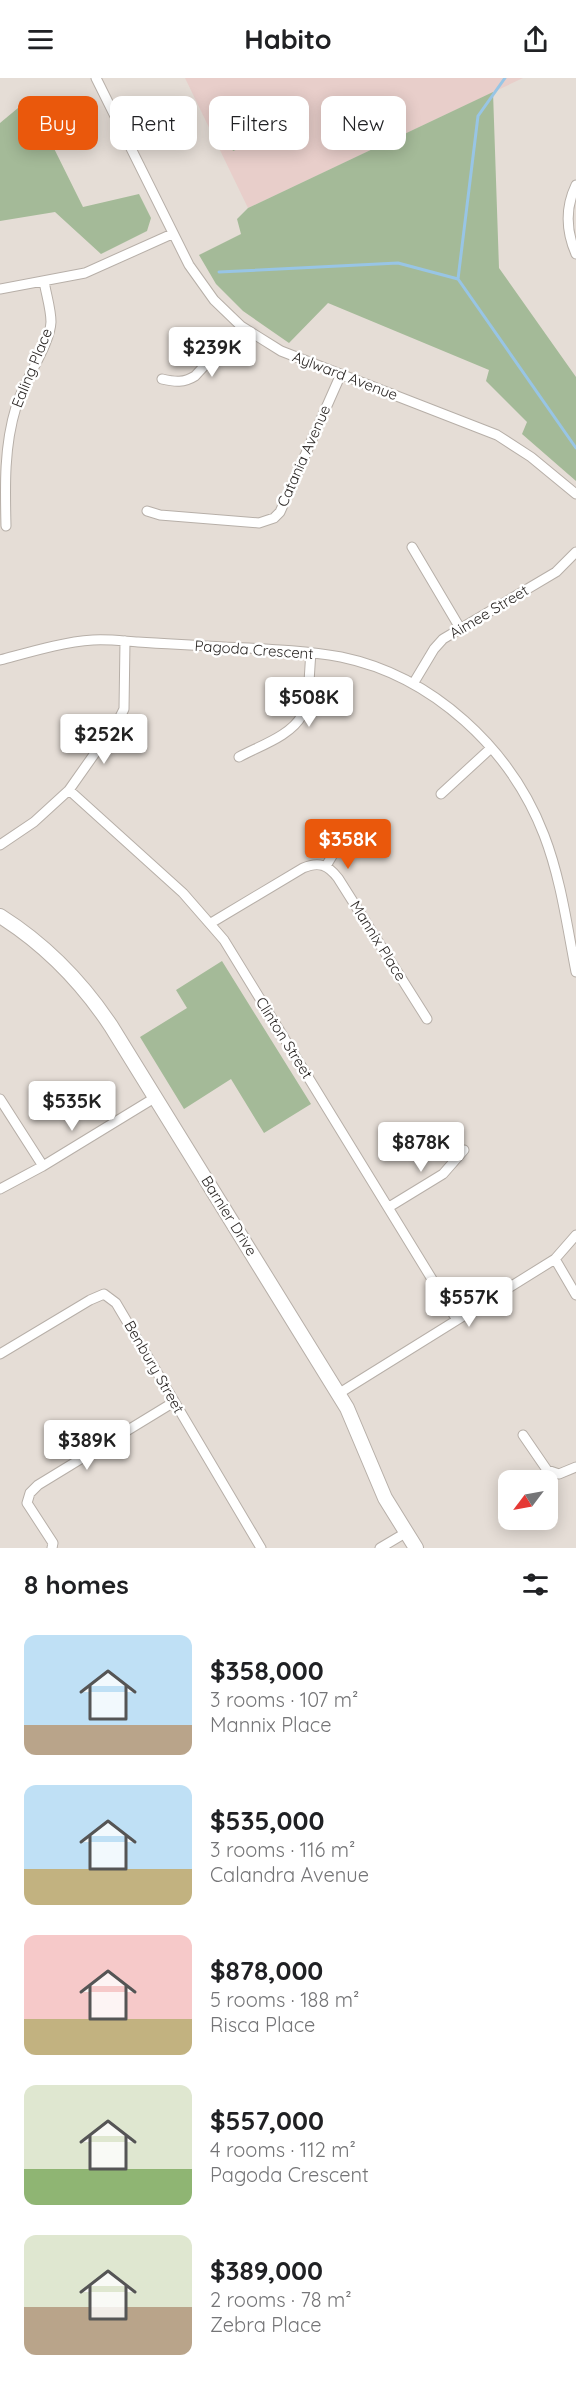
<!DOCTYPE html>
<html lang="en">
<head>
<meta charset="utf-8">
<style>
	:root { --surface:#fff; --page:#f6f6f6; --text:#202124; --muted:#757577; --accent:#ea580c }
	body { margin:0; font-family:Quicksand,sans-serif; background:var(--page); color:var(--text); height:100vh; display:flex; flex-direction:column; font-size:22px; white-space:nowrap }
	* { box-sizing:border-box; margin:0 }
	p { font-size:20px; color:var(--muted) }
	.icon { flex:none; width:33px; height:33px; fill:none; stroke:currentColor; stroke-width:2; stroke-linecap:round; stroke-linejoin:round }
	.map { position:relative; height:1470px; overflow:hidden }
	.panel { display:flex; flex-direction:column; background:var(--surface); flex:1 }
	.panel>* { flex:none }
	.guide { position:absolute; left:18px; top:18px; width:540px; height:54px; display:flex; gap:12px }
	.needle { width:39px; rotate:238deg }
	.tools { position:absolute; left:498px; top:1392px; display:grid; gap:12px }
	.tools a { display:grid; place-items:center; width:60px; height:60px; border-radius:12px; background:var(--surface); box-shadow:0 3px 15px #0003; font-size:30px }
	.price { position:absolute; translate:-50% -51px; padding:0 14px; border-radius:6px; background:#fff; color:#222; font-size:20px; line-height:39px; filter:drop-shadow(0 2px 3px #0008) }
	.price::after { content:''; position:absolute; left:50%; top:36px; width:18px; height:14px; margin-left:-9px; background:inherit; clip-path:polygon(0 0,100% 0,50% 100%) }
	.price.current { background:var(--accent); color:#fff }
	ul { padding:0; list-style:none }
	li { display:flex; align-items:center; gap:18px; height:150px; padding:0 24px }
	li span { display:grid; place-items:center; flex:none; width:168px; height:120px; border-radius:12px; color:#555 }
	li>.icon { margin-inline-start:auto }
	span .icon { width:72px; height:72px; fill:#fffc; stroke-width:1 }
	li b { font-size:26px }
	h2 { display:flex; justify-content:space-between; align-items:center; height:72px; padding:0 24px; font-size:26px }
	.tag { padding:0 21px; border-radius:12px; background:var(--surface); box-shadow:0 3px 15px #0003; font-size:21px; line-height:54px }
	.tag.current { background:var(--accent); color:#fff }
	header { display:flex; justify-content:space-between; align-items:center; height:78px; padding:0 24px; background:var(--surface); font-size:27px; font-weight:700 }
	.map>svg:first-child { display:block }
	.education { fill:#e8ceca }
	.green { fill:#a4ba98 }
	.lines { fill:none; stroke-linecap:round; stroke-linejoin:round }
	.stream { stroke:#98c5e5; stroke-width:3 }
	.street-casing { stroke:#b7afa8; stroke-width:11 }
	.secondary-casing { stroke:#b7afa8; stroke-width:16 }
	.street { stroke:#fff; stroke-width:9 }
	.secondary { stroke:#fff; stroke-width:14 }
	.labels { text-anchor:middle; stroke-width:5; stroke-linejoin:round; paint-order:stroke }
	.street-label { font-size:15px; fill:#2c2826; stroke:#fff }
</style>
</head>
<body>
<header><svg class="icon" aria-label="menu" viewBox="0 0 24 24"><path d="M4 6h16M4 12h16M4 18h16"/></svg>Habito<svg class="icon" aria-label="share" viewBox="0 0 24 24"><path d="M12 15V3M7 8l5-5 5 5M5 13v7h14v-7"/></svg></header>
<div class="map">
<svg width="576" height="1470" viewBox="0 0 576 1470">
	<rect width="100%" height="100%" fill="#e5ddd6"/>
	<path class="education" d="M185,0H523L248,130Z"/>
	<path class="green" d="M493,14L499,190L576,299V403L522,356L527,344L486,303L489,292L328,225L289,265L243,233L216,206L199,177L241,156L237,141L248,130Z
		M30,22L83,129L139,116L151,140L147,153L101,176L55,134L0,143V45L18,30Z
		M274,32L282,54L233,73L225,50Z
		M222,883L311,1026L264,1055L231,1001L184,1031L140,959L187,930L176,912Z"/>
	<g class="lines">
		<path class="stream" d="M219,194L398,185L458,201L576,370
			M458,201L478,38L505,0"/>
		<defs>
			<path id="street" d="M96,0L189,187L214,222L241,248L281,273L497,357L531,379L576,416
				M576,107C565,130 566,153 576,176
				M0,211L85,195L172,156
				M162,301C175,304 184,305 195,298L241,248
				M147,433L160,437L259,445L274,440L280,434L341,296
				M6,448C5,408 4,368 16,329C23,304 50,267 51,244C51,231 46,216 44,203
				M412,469L460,550
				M0,582C30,574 62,564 93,562C108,561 123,563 138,564C167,566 195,567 224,569C263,571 303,572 341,579C433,598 511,671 544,757C561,801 567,848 576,894
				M413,606L434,571L443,561L556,494L576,474
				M239,679C259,668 291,658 302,637C310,619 309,594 311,575
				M69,712L183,815L224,862L457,1242
				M441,716L491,670
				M0,767L34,744L69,712L119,641L124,631L125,563
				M326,788L335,773
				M211,845L303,790C319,783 328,787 338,800L427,941
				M0,1021L43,1088
				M0,1111L43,1088L156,1019
				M389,1129L443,1096L464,1072
				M555,1181L576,1217
				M0,1276L90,1222L104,1216L116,1225L261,1470
				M338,1316L555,1181L576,1157
				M523,1357L547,1392L559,1396L576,1389
				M52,1470L53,1465L27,1425L30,1415L38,1407L174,1324
				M380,1470L407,1454"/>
			<path id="secondary" d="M0,838C46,867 81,903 111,948L347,1330L385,1420L416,1470"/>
		</defs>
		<use href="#street" class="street-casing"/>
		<use href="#secondary" class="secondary-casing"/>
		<use href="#street" class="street"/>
		<use href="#secondary" class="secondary"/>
	</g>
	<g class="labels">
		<g class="street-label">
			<text transform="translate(32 290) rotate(-68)" y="5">Ealing Place</text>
			<text transform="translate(345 298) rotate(21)" y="5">Aylward Avenue</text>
			<text transform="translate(304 378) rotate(-66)" y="5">Catania Avenue</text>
			<text transform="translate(489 534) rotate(-31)" y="5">Aimee Street</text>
			<text transform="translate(254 572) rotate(4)" y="5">Pagoda Crescent</text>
			<text transform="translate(378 863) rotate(58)" y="5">Mannix Place</text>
			<text transform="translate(284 960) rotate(58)" y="5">Clinton Street</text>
			<text transform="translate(229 1138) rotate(58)" y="5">Barnier Drive</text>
			<text transform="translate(154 1289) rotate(60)" y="5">Benbury Street</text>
		</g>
	</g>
</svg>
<div class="tools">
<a><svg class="needle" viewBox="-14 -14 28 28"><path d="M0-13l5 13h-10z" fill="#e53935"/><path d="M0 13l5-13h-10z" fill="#757577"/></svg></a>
</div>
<b class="price" style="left:212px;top:300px">$239K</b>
<b class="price" style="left:309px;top:650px">$508K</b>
<b class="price" style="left:104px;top:687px">$252K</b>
<b class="price current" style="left:348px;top:792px">$358K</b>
<b class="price" style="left:72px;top:1054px">$535K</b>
<b class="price" style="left:421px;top:1095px">$878K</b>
<b class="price" style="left:469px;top:1250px">$557K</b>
<b class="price" style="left:87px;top:1393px">$389K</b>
<div class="guide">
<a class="tag current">Buy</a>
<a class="tag">Rent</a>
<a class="tag">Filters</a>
<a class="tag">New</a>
</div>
</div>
<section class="panel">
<h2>8 homes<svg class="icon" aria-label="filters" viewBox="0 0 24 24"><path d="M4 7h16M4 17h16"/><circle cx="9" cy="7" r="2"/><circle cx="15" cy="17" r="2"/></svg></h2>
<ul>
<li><span style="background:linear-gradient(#bfe0f5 75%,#b9a48a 0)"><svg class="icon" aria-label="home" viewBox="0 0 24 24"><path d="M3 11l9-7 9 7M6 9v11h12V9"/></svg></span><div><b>$358,000</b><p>3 rooms · 107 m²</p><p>Mannix Place</p></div></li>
<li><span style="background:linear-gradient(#bfe0f5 70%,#c2b280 0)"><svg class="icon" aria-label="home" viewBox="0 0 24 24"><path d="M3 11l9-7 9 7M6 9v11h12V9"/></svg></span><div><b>$535,000</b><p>3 rooms · 116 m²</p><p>Calandra Avenue</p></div></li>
<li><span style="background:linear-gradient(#f6c9c9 70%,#c2b280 0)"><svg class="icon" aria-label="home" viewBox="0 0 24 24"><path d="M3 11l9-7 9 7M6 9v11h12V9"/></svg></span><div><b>$878,000</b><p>5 rooms · 188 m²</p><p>Risca Place</p></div></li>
<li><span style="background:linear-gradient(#dfe7d0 70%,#8fb573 0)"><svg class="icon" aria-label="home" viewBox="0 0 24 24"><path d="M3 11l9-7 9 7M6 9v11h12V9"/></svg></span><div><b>$557,000</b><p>4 rooms · 112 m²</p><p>Pagoda Crescent</p></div></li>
<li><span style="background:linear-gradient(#dfe7d0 60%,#b9a48a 0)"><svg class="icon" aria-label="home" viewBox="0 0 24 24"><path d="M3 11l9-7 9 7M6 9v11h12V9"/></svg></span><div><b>$389,000</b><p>2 rooms · 78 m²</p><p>Zebra Place</p></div></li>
</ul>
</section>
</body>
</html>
